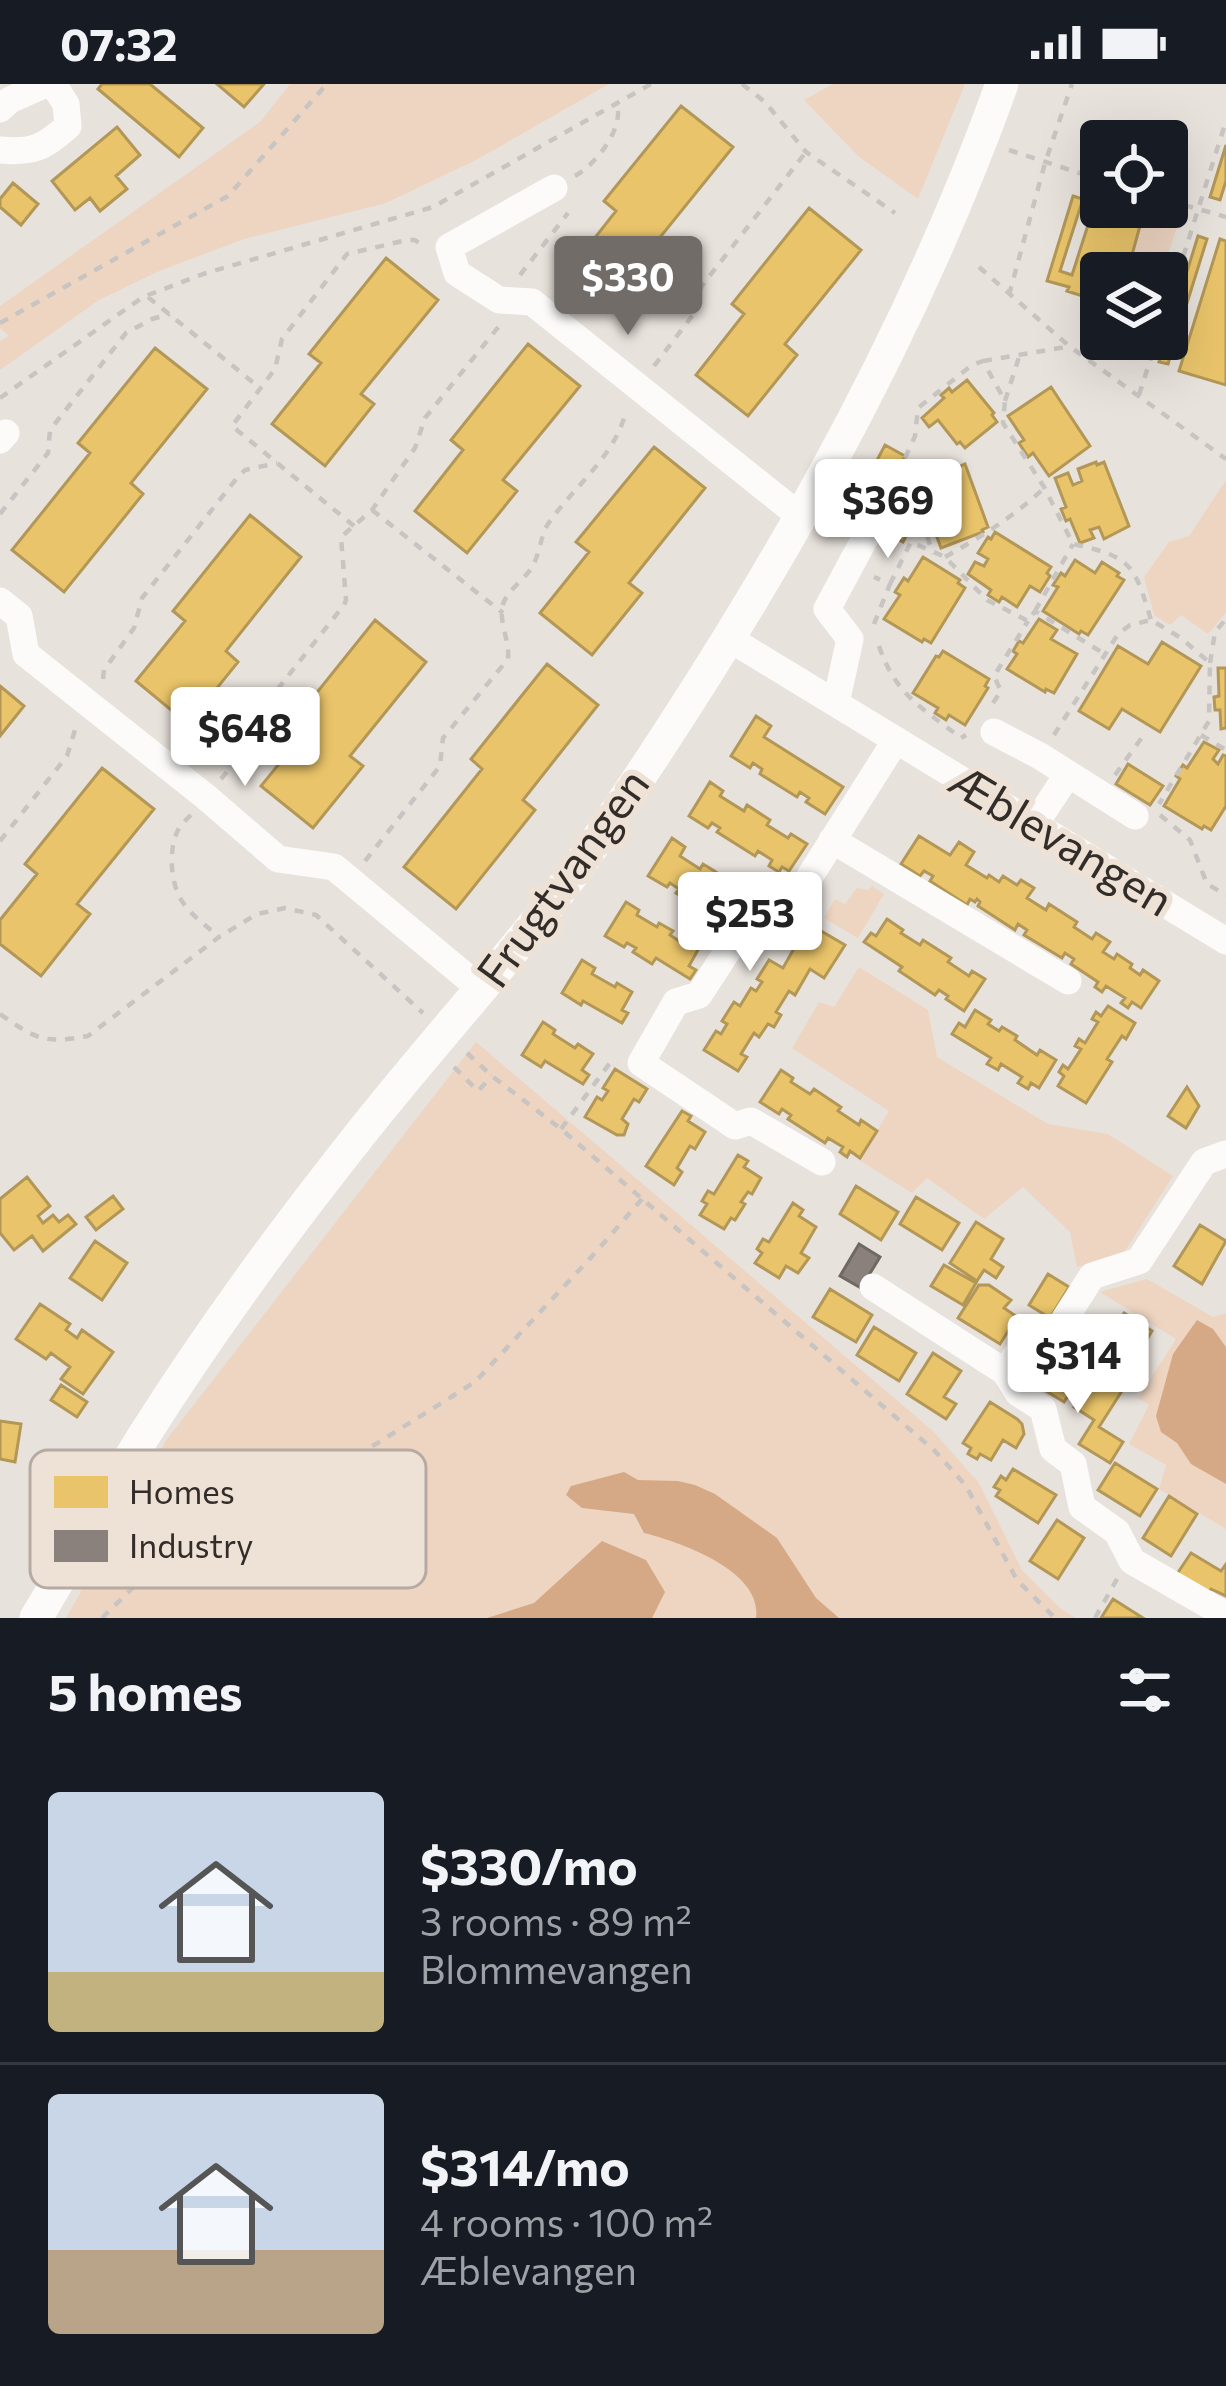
<!DOCTYPE html>
<html lang="en">
<head>
<meta charset="utf-8">
<style>
	:root { --surface:#171b24; --page:#242831; --text:#f1f3f6; --muted:#9ea1a6; --line:#363941; --accent:#726c68 }
	body { margin:0; font-family:Commissioner,sans-serif; background:var(--page); color:var(--text); height:100vh; display:flex; flex-direction:column; font-size:45px; white-space:nowrap }
	* { box-sizing:border-box; margin:0 }
	p { font-size:39px; color:var(--muted) }
	.icon { flex:none; width:66px; height:66px; fill:none; stroke:currentColor; stroke-width:2; stroke-linecap:round; stroke-linejoin:round }
	.map { position:relative; height:1534px; overflow:hidden }
	.details { display:flex; flex-direction:column; background:var(--surface); flex:1 }
	.details>* { flex:none }
	.fabs { position:absolute; left:1080px; top:36px; display:grid; gap:24px }
	.fabs a { display:grid; place-items:center; width:108px; height:108px; border-radius:12px; background:var(--surface); box-shadow:0 12px 48px #0002; font-size:60px }
	.price { position:absolute; translate:-50% -102px; padding:0 27px; border-radius:12px; background:#fff; color:#222; font-size:39px; line-height:78px; filter:drop-shadow(0 3px 6px #0008) }
	.price::after { content:''; position:absolute; left:50%; top:72px; width:36px; height:27px; margin-left:-18px; background:inherit; clip-path:polygon(0 0,100% 0,50% 100%) }
	.price.active { background:var(--accent); color:#fff }
	ul { padding:0; list-style:none }
	li { display:flex; align-items:center; gap:36px; height:300px; padding:0 48px }
	li+li { border-top:3px solid var(--line) }
	li span { display:grid; place-items:center; flex:none; width:336px; height:240px; border-radius:12px; color:#555 }
	li>.icon { margin-inline-start:auto }
	span .icon { width:144px; height:144px; fill:#fffc; stroke-width:1 }
	li b { font-size:51px }
	h2 { display:flex; justify-content:space-between; align-items:center; height:144px; padding:0 48px; font-size:51px }
	.status { display:flex; justify-content:space-between; align-items:center; height:84px; padding:0 60px; background:var(--surface); direction:ltr }
	.status svg { height:33px; fill:currentColor }
	.map>svg:first-child { display:block }
	.green { fill:#eed5c1 }
	.water { fill:#d5a985 }
	.homes { fill:#e9c46a; stroke:#b29757; stroke-width:3 }
	.industry { fill:#8a817c; stroke:#706863; stroke-width:3 }
	.lines { fill:none; stroke-linecap:round; stroke-linejoin:round }
	.path { stroke:#c7c4c2; stroke-width:4.5; stroke-dasharray:9 9; stroke-linecap:butt }
	.minor { stroke:#fcfbfa; stroke-width:27 }
	.tertiary { stroke:#fcfbfa; stroke-width:33 }
	.labels { text-anchor:middle; stroke-width:12; stroke-linejoin:round; paint-order:stroke }
	.street-label { font-size:45px; fill:#332d2a; stroke:#eee1d6 }
	.key { fill:#eee1d6; stroke:#b6aba2; stroke-width:3 }
	.key-label { font-size:33px; fill:#332d2a }
</style>
</head>
<body>
<div class="status"><b>07:32</b><svg viewBox="0 0 49 12"><path d="M0 12V9h3v3zM5 12V6h3v6zM10 12V3h3v9zM15 12V0h3v12zM26 1h20v11H26zM47 4h2v5h-2z"/></svg></div>
<div class="map">
<svg width="1226" height="1534" viewBox="0 0 1226 1534">
	<rect width="100%" height="100%" fill="#e8e2dc"/>
	<path class="green" d="M290,0H609L478,75L386,119L244,155L157,188L99,216L0,286V257L9,252L0,244V222L260,38Z
		M833,0H965L918,115L858,72L804,16Z
		M1143,132L1177,143L1162,189H1125Z
		M1226,396V529L1208,550L1181,531L1170,541L1154,531L1144,493L1169,458L1189,452Z
		M872,802L884,810L858,854L824,834L835,815L845,820L857,804L868,806Z
		M859,883L928,926L937,973L1048,1040L1108,1050L1173,1092L1125,1167L1077,1183L1070,1148L1023,1103L984,1135L927,1094L912,1109L859,1076L889,1027L792,964L819,918L834,923Z
		M476,958L933,1347L979,1399L1022,1486L1061,1525L1076,1534H66L167,1355Z
		M1147,1195L1213,1233L1226,1229V1445L1159,1405L1166,1381L1129,1360L1149,1321L1138,1314L1176,1255L1100,1208Z"/>
	<path class="water" d="M1197,1236L1213,1245L1226,1263V1400L1191,1380L1177,1359L1161,1348L1156,1332L1173,1270Z
		M624,1388L638,1396L678,1397L695,1401L715,1410L777,1454L816,1514L839,1534H756C763,1487 680,1458 644,1449L634,1430L582,1424L566,1411L571,1402Z
		M602,1457L646,1476L665,1508L652,1534H487L534,1519Z"/>
	<path class="homes" d="M102,0H150L203,44L179,73L98,5Z
		M217,0H264L244,23Z
		M681,22L733,63L657,157L669,168L620,230L568,188L616,127L604,117Z
		M117,43L140,71L116,92L127,105L100,127L90,114L75,126L52,97Z
		M1226,61V97L1220,116L1210,113Z
		M13,99L38,120L21,141L0,123V115Z
		M1073,112L1083,115L1060,187L1072,191L1096,116L1101,118V123H1118L1143,131L1127,189H1101V218L1067,207L1069,203L1047,197Z
		M809,124L861,166L785,260L797,271L748,332L696,291L744,230L732,220Z
		M1198,152L1207,155L1168,280L1159,278Z
		M1220,155L1226,157V301L1179,287Z
		M386,174L438,216L361,310L374,320L325,382L272,340L321,279L309,270Z
		M528,260L580,302L503,396L517,407L467,469L415,427L463,366L451,356Z
		M155,264L207,305L131,399L143,410L64,508L12,466L90,369L78,359Z
		M967,296L994,329L992,331L997,338L965,364L960,358L957,360L938,336L929,343L922,334L944,314L941,311L949,304L952,308Z
		M1051,303L1090,362L1049,392L1033,369L1028,373L1019,359L1024,356L1008,332Z
		M885,361L905,372L896,390L875,380Z
		M654,363L705,404L629,499L642,509L592,571L540,529L589,468L576,458Z
		M1096,378L1097,381L1104,378L1129,442L1104,455L1099,443L1090,446L1094,454L1080,459L1070,435L1066,437L1061,425L1066,423L1055,394L1068,389L1073,401L1082,397L1078,385Z
		M956,380L958,383L965,380L988,443L982,446L983,448L941,464L931,437L926,439L920,424L926,422L915,395Z
		M893,429L913,439L903,458L883,447Z
		M250,431L301,473L226,567L238,578L188,640L136,597L185,537L173,527Z
		M995,448L1051,483L1047,489L1050,492L1040,508L1030,502L1017,523L1002,513L999,518L988,511L991,506L968,490L975,478L984,482L988,475L978,469L988,453L991,455Z
		M923,473L960,496L958,499L965,504L931,559L924,555L922,558L884,535L900,511L895,508L904,494L908,497Z
		M1075,476L1095,489L1102,478L1119,489L1117,492L1124,496L1088,551L1081,547L1079,550L1043,527L1058,503L1053,501L1061,489L1065,492Z
		M1039,535L1057,546L1051,555L1077,570L1054,609L1046,605L1045,608L1007,585L1017,570L1013,567L1019,557L1023,559Z
		M375,536L426,578L350,672L363,682L313,744L261,702L310,642L298,632Z
		M1162,558L1201,582L1160,648L1122,625L1109,645L1079,627L1118,562L1148,580Z
		M943,567L989,595L985,602L988,604L965,641L949,631L946,636L935,629L938,624L913,609L936,572L939,573Z
		M547,580L598,621L523,716L535,726L456,825L404,783L482,685L471,675Z
		M1218,584H1226V644L1221,645L1220,626H1215L1214,613L1219,612Z
		M0,602L24,622L0,652Z
		M756,632L771,642L764,653L843,703L825,730L806,718L809,714L800,708L797,713L760,690L762,685L753,679L750,684L731,672Z
		M1204,658L1219,666L1213,675L1218,680L1223,671L1226,672V722L1211,746L1204,742L1202,745L1164,722L1180,695L1176,692L1183,681L1187,684Z
		M1128,680L1163,702L1150,721L1116,700Z
		M102,684L154,725L77,820L90,830L41,892L0,860V836L37,790L25,780Z
		M710,698L723,707L720,712L744,727L747,721L770,736L767,741L788,754L791,750L807,760L789,787L782,783L779,788L769,782L772,776L758,767L755,772L717,748L720,744L712,739L708,744L689,732Z
		M919,752L950,771L959,758L974,768L966,781L987,794L989,791L999,798L1003,792L1017,801L1021,796L1034,804L1027,814L1046,826L1049,820L1077,838L1074,843L1092,855L1096,849L1110,858L1103,868L1114,875L1117,870L1132,880L1130,884L1140,891L1143,886L1159,897L1141,924L1132,918L1128,924L1121,919L1125,914L1106,902L1102,908L1095,903L1098,898L1071,880L1074,875L1065,869L1062,874L1024,851L1027,846L1018,840L1015,846L978,822L980,818L977,815L975,818L970,815L967,821L930,797L933,792L924,787L920,792L901,780Z
		M672,754L685,763L680,772L700,785L703,780L716,788L713,793L724,800L727,796L742,805L732,822L738,826L731,837L698,816L695,821L676,809L679,805L670,799L667,803L648,792Z
		M626,818L639,826L637,831L657,843L659,839L673,847L670,851L682,859L684,855L699,864L689,882L696,886L690,895L656,874L652,880L633,868L636,864L627,859L624,863L605,852Z
		M887,835L903,846L901,849L920,861L923,856L951,874L948,878L969,892L972,887L985,895L964,927L946,915L948,912L939,906L935,911L899,887L902,883L864,858L871,849L876,852Z
		M804,837L845,861L824,894L810,885L795,911L789,907L776,928L781,931L774,943L768,940L759,953L754,949L741,970L747,973L738,987L704,966L716,947L721,950L727,940L722,937L734,918L740,922L751,904L756,907L762,898L757,895L769,876L783,884L796,861L791,858Z
		M582,876L595,884L592,890L615,903L617,899L632,908L622,926L628,929L622,939L583,917L581,921L562,909Z
		M1108,922L1135,939L1126,955L1122,952L1107,975L1112,978L1086,1019L1058,1002L1064,992L1059,988L1063,981L1068,985L1081,965L1075,962L1079,955L1085,959L1098,938L1092,935L1096,928L1101,932Z
		M975,926L991,936L988,940L999,947L1002,943L1017,952L1015,956L1037,971L1040,966L1056,976L1039,1004L1031,999L1028,1005L1018,999L1022,993L1001,980L998,986L987,980L991,974L952,950L959,939L965,943Z
		M543,938L555,946L553,950L575,964L578,960L593,970L582,986L589,991L583,1000L545,977L541,983L522,971Z
		M615,985L647,1005L639,1018L634,1015L622,1035L628,1040L624,1051H617L585,1033L597,1013L602,1016L608,1007L603,1004Z
		M781,986L793,994L791,998L810,1010L814,1005L841,1023L838,1027L859,1041L861,1036L877,1047L860,1074L850,1067L847,1073L840,1068L843,1063L828,1054L825,1059L788,1035L791,1031L782,1025L779,1030L760,1018Z
		M1187,1003L1199,1022L1186,1044L1168,1032Z
		M682,1027L691,1032L688,1037L705,1048L695,1065L690,1062L677,1084L682,1088L674,1101L646,1082Z
		M738,1071L748,1077L744,1083L761,1094L752,1110L748,1108L741,1118L745,1120L735,1136L731,1134L724,1145L700,1131L707,1120L702,1117L708,1107L714,1110Z
		M27,1093L50,1122L38,1132L43,1139L53,1131L59,1138L68,1131L76,1140L43,1167L32,1152L14,1166L0,1149V1115Z
		M856,1102L898,1128L881,1156L840,1130Z
		M113,1112L123,1125L96,1146L86,1133Z
		M916,1113L959,1139L942,1166L900,1140Z
		M793,1119L803,1126L799,1132L816,1143L801,1169L809,1174L798,1189L786,1182L779,1194L755,1179L762,1169L757,1165L763,1155L769,1158Z
		M976,1138L1003,1155L991,1175L1003,1183L996,1194L984,1186L977,1197L950,1179Z
		M1200,1141L1226,1157L1202,1200L1174,1182Z
		M95,1157L127,1179L102,1216L70,1194Z
		M944,1181L976,1199L963,1221L931,1202Z
		M1048,1190L1069,1203L1050,1234L1029,1221Z
		M979,1201H989L1011,1216L1004,1224L1017,1233L1000,1260L958,1234Z
		M830,1205L872,1231L856,1258L813,1233Z
		M40,1220L70,1240L66,1246L77,1254L82,1246L113,1268L83,1310L61,1295L70,1283L51,1269L46,1275L16,1255Z
		M1124,1229L1152,1247L1126,1289L1098,1271Z
		M874,1243L916,1269L899,1297L857,1271Z
		M933,1269L961,1287L944,1313L956,1320L946,1335L907,1310Z
		M1059,1276L1082,1290L1064,1318L1033,1299L1046,1278L1054,1283Z
		M1100,1282L1127,1299L1099,1343L1123,1358L1110,1379L1079,1360L1094,1336L1074,1323Z
		M61,1301L87,1318L77,1333L51,1316Z
		M990,1318L1017,1335L1022,1340L1024,1350L1016,1364L1003,1356L991,1376L980,1370L977,1375L968,1370L971,1364L963,1359Z
		M0,1337L21,1340L15,1378L0,1375Z
		M1115,1379L1157,1405L1140,1432L1098,1406Z
		M1013,1385L1056,1411L1038,1439L996,1412L1000,1406L994,1403L1001,1392L1006,1396Z
		M1169,1412L1197,1430L1171,1472L1143,1454Z
		M1057,1436L1084,1454L1058,1495L1030,1477Z
		M1191,1469L1221,1487L1226,1480V1512L1211,1505L1208,1509L1177,1490Z
		M1113,1515L1143,1534H1101Z"/>
	<path class="industry" d="M859,1160L880,1173L861,1204L840,1192Z"/>
	<g class="lines">
		<path class="path" d="M742,0L765,18L806,68L895,129
			M1009,66L1101,96
			M575,92C596,80 624,45 617,20
			M1167,116L1226,133
			M979,183L1069,262L1226,375
			M520,191L568,129
			M1009,211L1045,79L1072,0
			M148,213L260,304
			M1167,224L1226,37
			M0,239L228,112L327,0
			M983,277L1066,263
			M654,282L696,227L701,203L806,68
			M1139,311L1157,255
			M0,314L143,213L203,190L433,123L651,0
			M1005,317L1019,273
			M905,374L915,352L918,324L972,281L983,277L1005,317L1003,339L1044,403L1073,460C1131,473 1134,479 1151,536
			M916,418L933,470
			M372,426L503,529
			M0,430L48,369L50,346L126,249L152,235L170,230
			M354,442L232,342L275,285L282,255L347,170L407,156H415L421,161
			M945,473C981,453 1013,433 1043,405
			M890,500L911,458L945,473L987,516L1028,537L1035,527L1103,569
			M1035,527L1073,460
			M874,540L890,500L874,493
			M879,562C895,610 922,624 961,654L966,651
			M1210,579L1215,548L1226,535
			M103,595L104,586L134,544L142,514L237,394L245,386L277,379
			M993,619L1001,607L994,592L1028,537
			M1054,651L1118,550L1130,541L1151,536L1181,554L1210,579L1209,637L1159,720
			M1201,651L1226,666
			M1115,691L1143,652
			M221,695L265,642L273,611L344,521L346,516L341,453L372,426L415,364L425,334L500,241
			M191,731C186,736 181,740 178,746C168,766 170,802 184,820C192,832 208,843 219,853
			M1160,731L1190,756L1207,800L1226,811
			M0,757L67,672L75,646
			M365,777L440,682L443,654L508,575C510,557 498,537 503,520C507,507 525,495 532,483C540,470 540,453 548,440C573,403 617,371 626,326
			M0,930C36,955 43,960 88,952L219,853L257,830L285,824L316,831L423,929
			M467,969L492,992L561,1045L935,1367L966,1402L1017,1496L1055,1534
			M454,983L478,1007L492,992
			M561,1045L610,979H618
			M102,1534L167,1470L206,1442L267,1419L376,1360L475,1298L595,1169L642,1115
			M1095,1534L1117,1495"/>
		<path class="minor" d="M0,25L10,16L46,0
			M0,66C32,69 44,64 68,42L66,20L53,0
			M554,104L449,163L457,189L499,216L532,218L801,433
			M0,356L6,349
			M0,517L19,532L26,570L206,713L278,775L334,783L481,905
			M730,555L1226,857
			M836,619L850,555L827,525L894,400
			M994,648L1040,672L1135,732
			M1035,740L1068,690
			M832,756L1068,897
			M822,1078L751,1037L735,1042L641,979L676,918L699,911L765,809L805,800L896,656
			M873,1203L1005,1288L1018,1309L1043,1325L1053,1365L1073,1380L1082,1423L1117,1448L1132,1477L1226,1531
			M1005,1288L1025,1257L1055,1250L1092,1192L1139,1177L1204,1078L1226,1070"/>
		<path class="tertiary" d="M36,1534C72,1474 106,1413 143,1353C210,1247 284,1146 362,1048C439,950 526,859 597,756C759,520 905,270 1002,0"/>
	</g>
	<g class="labels">
		<g class="street-label">
			<text transform="translate(1061 756) rotate(31)" y="16">Æblevangen</text>
			<text transform="translate(563 794) rotate(-54)" y="16">Frugtvangen</text>
		</g>
	</g>
	<rect x="30" y="1366" width="396" height="138" rx="18" class="key"/>
	<rect x="54" y="1392" width="54" height="32" fill="#e9c46a"/>
	<rect x="54" y="1446" width="54" height="32" fill="#8a817c"/>
	<g class="key-label">
		<text x="129" y="1420">Homes</text>
		<text x="129" y="1474">Industry</text>
	</g>
</svg>
<div class="fabs">
<a><svg class="icon" aria-label="locate" viewBox="0 0 24 24"><circle cx="12" cy="12" r="6"/><path d="M12 2v4M12 18v4M2 12h4M18 12h4"/></svg></a>
<a><svg class="icon" aria-label="layers" viewBox="0 0 24 24"><path d="M12 4l9 5-9 5-9-5zM3 14l9 5 9-5"/></svg></a>
</div>
<b class="price active" style="left:628px;top:254px">$330</b>
<b class="price" style="left:888px;top:477px">$369</b>
<b class="price" style="left:245px;top:705px">$648</b>
<b class="price" style="left:750px;top:890px">$253</b>
<b class="price" style="left:1078px;top:1332px">$314</b>
</div>
<section class="details">
<h2>5 homes<svg class="icon" aria-label="filters" viewBox="0 0 24 24"><path d="M4 7h16M4 17h16"/><circle cx="9" cy="7" r="2"/><circle cx="15" cy="17" r="2"/></svg></h2>
<ul>
<li><span style="background:linear-gradient(#c9d6e8 75%,#c2b280 0)"><svg class="icon" aria-label="home" viewBox="0 0 24 24"><path d="M3 11l9-7 9 7M6 9v11h12V9"/></svg></span><div><b>$330/mo</b><p>3 rooms · 89 m²</p><p>Blommevangen</p></div></li>
<li><span style="background:linear-gradient(#c9d6e8 65%,#b9a48a 0)"><svg class="icon" aria-label="home" viewBox="0 0 24 24"><path d="M3 11l9-7 9 7M6 9v11h12V9"/></svg></span><div><b>$314/mo</b><p>4 rooms · 100 m²</p><p>Æblevangen</p></div></li>
</ul>
</section>
</body>
</html>
